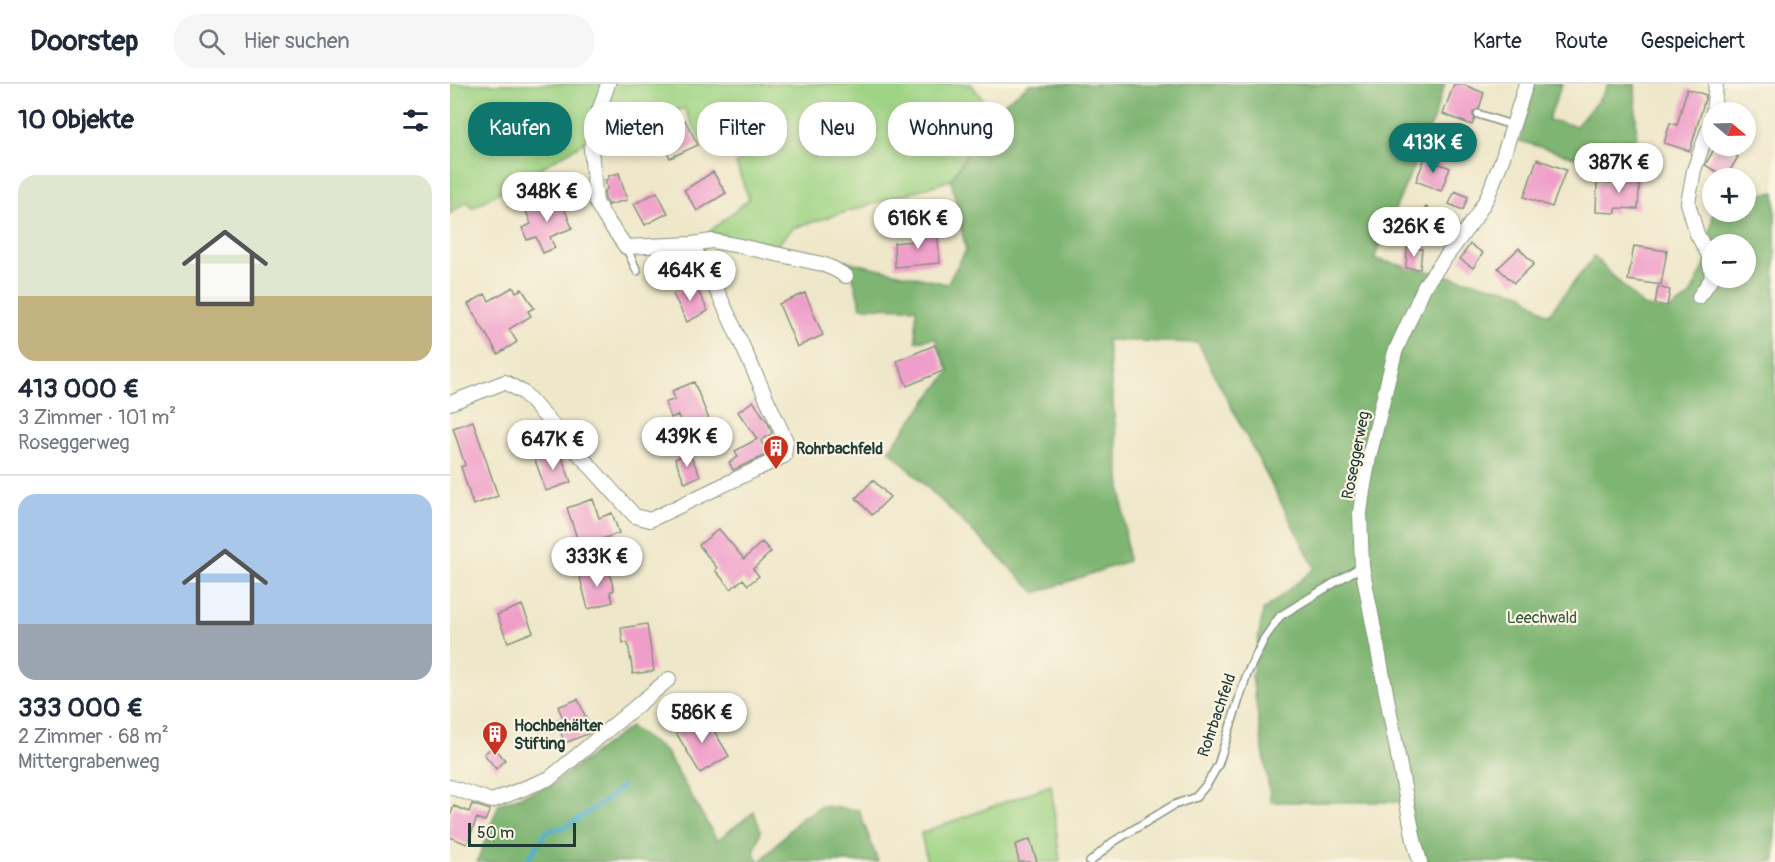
<!DOCTYPE html>
<html lang="de">
<head>
<meta charset="utf-8">
<style>
	:root { --surface:#fff; --page:#f6f6f7; --text:#1f2937; --muted:#747a83; --line:#e0e1e3; --accent:#0f766e }
	body { margin:0; font-family:Pangolin,sans-serif; background:var(--page); color:var(--text); height:100vh; display:flex; flex-direction:column; font-size:22px; white-space:nowrap }
	* { box-sizing:border-box; margin:0 }
	p { font-size:20px; color:var(--muted) }
	.icon { flex:none; width:33px; height:33px; fill:none; stroke:currentColor; stroke-width:2; stroke-linecap:round; stroke-linejoin:round }
	.map { position:relative; flex:1; overflow:hidden }
	.drawer { display:flex; flex-direction:column; background:var(--surface); width:450px }
	.drawer>* { flex:none }
	.top-card { position:absolute; left:18px; top:18px; width:570px; height:54px; display:flex; gap:12px }
	.needle { width:39px; rotate:109deg }
	.controls { position:absolute; left:1252px; top:18px; display:grid; gap:12px }
	.controls a { display:grid; place-items:center; width:54px; height:54px; border-radius:50%; background:var(--surface); box-shadow:0 3px 9px #0003; font-size:30px }
	.scale { position:absolute; left:18px; bottom:15px; width:108px; box-sizing:border-box; padding-left:6px; border:3px solid #1f3d34; border-top:0; font-size:16px; line-height:21px; white-space:nowrap; color:#1f3d34; -webkit-text-stroke:4px #fcf5e5; paint-order:stroke }
	.price { position:absolute; translate:-50% -51px; padding:0 14px; border-radius:21px; background:#fff; color:#222; font-size:20px; line-height:39px; filter:drop-shadow(0 2px 3px #0008) }
	.price::after { content:''; position:absolute; left:50%; top:36px; width:18px; height:14px; margin-left:-9px; background:inherit; clip-path:polygon(0 0,100% 0,50% 100%) }
	.price.on { background:var(--accent); color:#fff }
	ul { padding:0; list-style:none }
	li { display:grid; align-content:center; gap:12px; height:318px; padding:0 18px }
	li+li { border-top:2px solid var(--line) }
	li span { display:grid; place-items:center; height:186px; border-radius:18px; color:#555 }
	li>.icon { margin-inline-start:auto }
	span .icon { width:108px; height:108px; fill:#fffc; stroke-width:1 }
	li b { font-size:26px }
	h2 { display:flex; justify-content:space-between; align-items:center; height:72px; padding:0 18px; font-size:26px }
	.tag { padding:0 21px; border-radius:24px; background:var(--surface); box-shadow:0 3px 9px #0003; font-size:21px; line-height:54px }
	.tag.on { background:var(--accent); color:#fff }
	header { display:flex; align-items:center; gap:36px; box-sizing:border-box; height:84px; padding:0 30px; background:var(--surface); border-bottom:2px solid var(--line) }
	header strong { font-size:28px }
	nav { display:flex; gap:33px; margin-inline-start:auto; font-size:21px }
	.search { width:420px; height:54px; background:var(--page); display:flex; align-items:center; gap:15px; box-sizing:border-box; padding:0 21px; border-radius:24px; color:var(--muted); font-size:22px }
	main { display:flex; flex:1; min-height:0 }
	.map>svg:first-child { display:block }
	.green { fill:#9fd384; stroke:#5f885c; stroke-width:1.5 }
	.forest { fill:#7fb572; stroke:#4f7953; stroke-width:1.5; fill-rule:evenodd }
	.lines { fill:none; stroke-linecap:round; stroke-linejoin:round }
	.stream { stroke:#4fafce; stroke-width:4.5 }
	.building { fill:#ef9ec9 }
	.lane-casing { stroke:#86927e; stroke-width:10 }
	.street-casing { stroke:#86927e; stroke-width:16 }
	.lane { stroke:#fff; stroke-width:7 }
	.street { stroke:#fff; stroke-width:14 }
	.labels { text-anchor:middle; stroke-width:4.5; stroke-linejoin:round; paint-order:stroke }
	.poi-label { font-size:16px; font-weight:bold; fill:#1f3d34; stroke:#fcf5e5; text-anchor:start }
	.street-label { font-size:16px; fill:#1f3d34; stroke:#fcf5e5 }
	.park-label { font-size:16px; fill:#395b44; stroke:#fcf5e5 }
</style>
</head>
<body>
<header>
<strong>Doorstep</strong>
<div class="search"><svg class="icon" aria-label="search" viewBox="0 0 24 24"><circle cx="10" cy="10" r="6"/><path d="M15 15l6 6"/></svg>Hier suchen</div>
<nav><a>Karte</a><a>Route</a><a>Gespeichert</a></nav>
</header>
<main>
<section class="drawer">
<h2>10 Objekte<svg class="icon" aria-label="filters" viewBox="0 0 24 24"><path d="M4 7h16M4 17h16"/><circle cx="9" cy="7" r="2"/><circle cx="15" cy="17" r="2"/></svg></h2>
<ul>
<li><span style="background:linear-gradient(#dfe7d0 65%,#c2b280 0)"><svg class="icon" aria-label="home" viewBox="0 0 24 24"><path d="M3 11l9-7 9 7M6 9v11h12V9"/></svg></span><div><b>413 000 €</b><p>3 Zimmer · 101 m²</p><p>Roseggerweg</p></div></li>
<li><span style="background:linear-gradient(#a9c7e8 70%,#9aa5b1 0)"><svg class="icon" aria-label="home" viewBox="0 0 24 24"><path d="M3 11l9-7 9 7M6 9v11h12V9"/></svg></span><div><b>333 000 €</b><p>2 Zimmer · 68 m²</p><p>Mittergrabenweg</p></div></li>
</ul>
</section>
<div class="map">
<svg width="1325" height="778" viewBox="0 0 1325 778">
	<rect width="100%" height="100%" fill="#fcf5e5"/>
	<filter id="ink" filterUnits="userSpaceOnUse"><feTurbulence type="fractalNoise" baseFrequency=".0167" numOctaves="2"/><feDisplacementMap in="SourceGraphic" scale="12" xChannelSelector="R" yChannelSelector="G"/><feConvolveMatrix kernelMatrix="1 2 1 2 8 2 1 2 1" color-interpolation-filters="sRGB"/></filter>
	<filter id="wash" filterUnits="userSpaceOnUse"><feTurbulence type="fractalNoise" baseFrequency=".008" numOctaves="4" result="noise"/><feDisplacementMap in="SourceGraphic" scale="24" xChannelSelector="R" yChannelSelector="G"/><feGaussianBlur stdDeviation="1.35" result="paint"/><feColorMatrix in="noise" values="0 0 0 0 0 0 0 0 0 0 0 0 0 0 0 0 0 1.4 0 .05"/><feComposite in="paint" operator="in"/></filter>
	<g filter="url(#wash)">
		<rect width="100%" height="100%" fill="#eee7c9"/>
		<path class="green" d="M0,0H521L542,28L501,96L343,144L326,162L259,148L299,115L286,80L297,69L280,41L252,59L234,24L204,36L183,30L22,124L17,117L0,130Z
			M601,701L610,778H477L471,749Z"/>
		<path class="forest" d="M580,0H995L982,39L924,175L1072,209L1098,231L1144,173L1193,222L1217,227L1239,213L1256,179L1263,128H1296V112L1325,108V778H966L951,718H821L802,593L813,527L865,484L748,259L657,256L678,477L586,509L439,366L499,288L485,254L466,257V224L411,223L402,190L378,181L383,174L497,200L516,166L501,96L542,28ZM1263,160H1296V194H1263Z
			M1082,0H1112L1098,36L1126,42L1151,13L1158,0H1185L1187,69L1147,80L1070,57L1082,7Z
			M180,643L215,667L267,756L304,728L311,747L304,769L309,778H27L49,720L101,701Z
			M372,722L409,726L428,778H310L350,735Z"/>
		<g class="lines">
			<path class="stream" d="M76,778L97,747L117,742L145,724L173,702"/>
		</g>
		<g id="blocks">
			<path class="building" d="M1004,0H1012L1034,9L1029,25L1023,28V32L1025,34L1022,41L993,30Z
				M1237,5L1256,11L1240,67L1214,59L1220,39L1227,41Z
				M235,36L248,61L220,74L208,50Z
				M1266,62H1269L1288,73L1276,93L1255,81Z
				M975,74L1000,84L991,107L966,97Z
				M1087,75L1116,86L1102,123L1074,113Z
				M263,88L276,109L247,127L234,106Z
				M1168,88L1190,89L1188,125L1166,124V129L1146,128L1147,99H1167Z
				M169,89L177,116L158,121L155,115L154,107L157,105L155,96L159,95L158,92Z
				M1005,107L1018,113L1013,126L999,120Z
				M207,108L218,129L195,141L184,120Z
				M110,113L122,144L100,153L105,164L93,169L86,153L77,156L72,144L81,140L76,127Z
				M976,123L990,133L975,154L961,145Z
				M487,147L490,179L445,183L444,159L464,157V149Z
				M1020,160L1033,169L1023,184L1010,175Z
				M1184,162L1217,167L1211,201L1178,196Z
				M957,164L972,165L970,185L956,184Z
				M1069,164L1084,180L1064,199L1048,184Z
				M244,199L258,227L237,238L223,210Z
				M63,203L66,208L72,205L84,224L78,227L81,232L59,245L67,258L48,270L18,220L35,210L39,217Z
				M1208,203L1220,206L1217,222L1205,220Z
				M355,209L373,251L347,263L329,220Z
				M485,261L495,286L457,302L447,277Z
				M244,298L264,348L239,358L228,331L221,334L215,319L225,315L222,307Z
				M303,317L318,339L322,349L311,357L318,370L283,386L279,378L288,373L285,367L307,355L288,328Z
				M23,337L48,412L23,421L11,383L15,381L3,344Z
				M87,350L94,369L82,373L75,355Z
				M110,368L121,398L96,407L85,376Z
				M239,368L250,392L235,399L225,375Z
				M423,396L440,413L422,431L406,414Z
				M143,415L149,434L162,429L169,449L130,463L117,424Z
				M269,445L294,475L312,458L321,468L303,485L309,492L298,501L293,495L281,505L265,486L267,484L249,461Z
				M152,484L154,490L159,488L164,506L160,508L163,518L138,525L129,490Z
				M72,521L83,548L58,558L47,531Z
				M197,540L204,587L183,590L178,559H173L171,544Z
				M128,615L142,648L115,659L106,637L113,634L108,623Z
				M254,630L279,672L250,689L225,647Z
				M43,662L55,676L46,685L34,670Z
				M22,720L40,726L35,737L27,734L17,760L0,753V732L4,722L19,728Z
				M580,755L587,778H569L565,761Z"/>
		</g>
	</g>
	<g filter="url(#ink)">
		<use href="#blocks" fill-opacity="0" stroke="#86927e" stroke-width="1.5"/>
		<g class="lines">
			<defs>
				<path id="lane" d="M1028,30L1064,42
					M176,163L187,187
					M640,778L663,758L724,721L746,713L757,700L768,681L797,590L814,555L830,532L912,482"/>
				<path id="street" d="M1263,28L1266,0
					M242,160L262,157L290,162L372,180L384,185L396,192
					M1249,213L1262,194L1259,172L1247,150L1238,119L1244,86L1263,32
					M0,319L55,298L74,309L185,432L200,436L334,372L336,357L270,213L242,160L176,163L154,132L146,118L144,97L141,65L145,38L158,0
					M0,703L42,717L100,694L219,595
					M970,778L964,756L912,482L910,429L913,407L919,373L945,268L975,201L1025,134L1037,114L1053,73L1076,0"/>
			</defs>
			<use href="#lane" class="lane-casing"/>
			<use href="#street" class="street-casing"/>
			<use href="#lane" class="lane"/>
			<use href="#street" class="street"/>
		</g>
	</g>
	<defs>
		<symbol id="building-pin" viewBox="-11 -11 22 30"><path d="M0 17L-7.5 6A9.5 9.5 0 1 1 7.5 6Z" fill="#c8321e" stroke="#fcf5e5"/><path d="M-4-6H4V6H1V3H-1V6H-4ZM-2.5-4.3h1.7v1.8h-1.7ZM.8-4.3h1.7v1.8H.8ZM-2.5-1h1.7V.8h-1.7ZM.8-1h1.7V.8H.8Z" fill="#fff"/></symbol>
	</defs>
	<g fill-rule="evenodd">
		<use href="#building-pin" x="311" y="349" width="30" height="40"/>
		<use href="#building-pin" x="30" y="635" width="30" height="40"/>
	</g>
	<g class="labels">
		<g class="poi-label">
			<text x="346" y="370">Rohrbachfeld</text>
			<text x="64" y="647">Hochbehälter<tspan x="64" dy="18">Stifting</tspan></text>
		</g>
		<g class="street-label">
			<text transform="translate(905 371) rotate(-79)" y="6">Roseggerweg</text>
			<text transform="translate(766 631) rotate(-71)" y="6">Rohrbachfeld</text>
		</g>
		<g class="park-label">
			<text x="1092" y="539">Leechwald</text>
		</g>
	</g>
</svg>
<div class="controls">
<a><svg class="needle" viewBox="-14 -14 28 28"><path d="M0-13l5 13h-10z" fill="#e53935"/><path d="M0 13l5-13h-10z" fill="#747a83"/></svg></a>
<a>+</a>
<a>−</a>
</div>
<div class="scale">50 m</div>
<b class="price on" style="left:983px;top:90px">413K €</b>
<b class="price" style="left:1169px;top:110px">387K €</b>
<b class="price" style="left:97px;top:139px">348K €</b>
<b class="price" style="left:468px;top:166px">616K €</b>
<b class="price" style="left:964px;top:174px">326K €</b>
<b class="price" style="left:240px;top:218px">464K €</b>
<b class="price" style="left:237px;top:384px">439K €</b>
<b class="price" style="left:103px;top:387px">647K €</b>
<b class="price" style="left:147px;top:504px">333K €</b>
<b class="price" style="left:252px;top:660px">586K €</b>
<div class="top-card">
<a class="tag on">Kaufen</a>
<a class="tag">Mieten</a>
<a class="tag">Filter</a>
<a class="tag">Neu</a>
<a class="tag">Wohnung</a>
</div>
</div>
</main>
</body>
</html>
